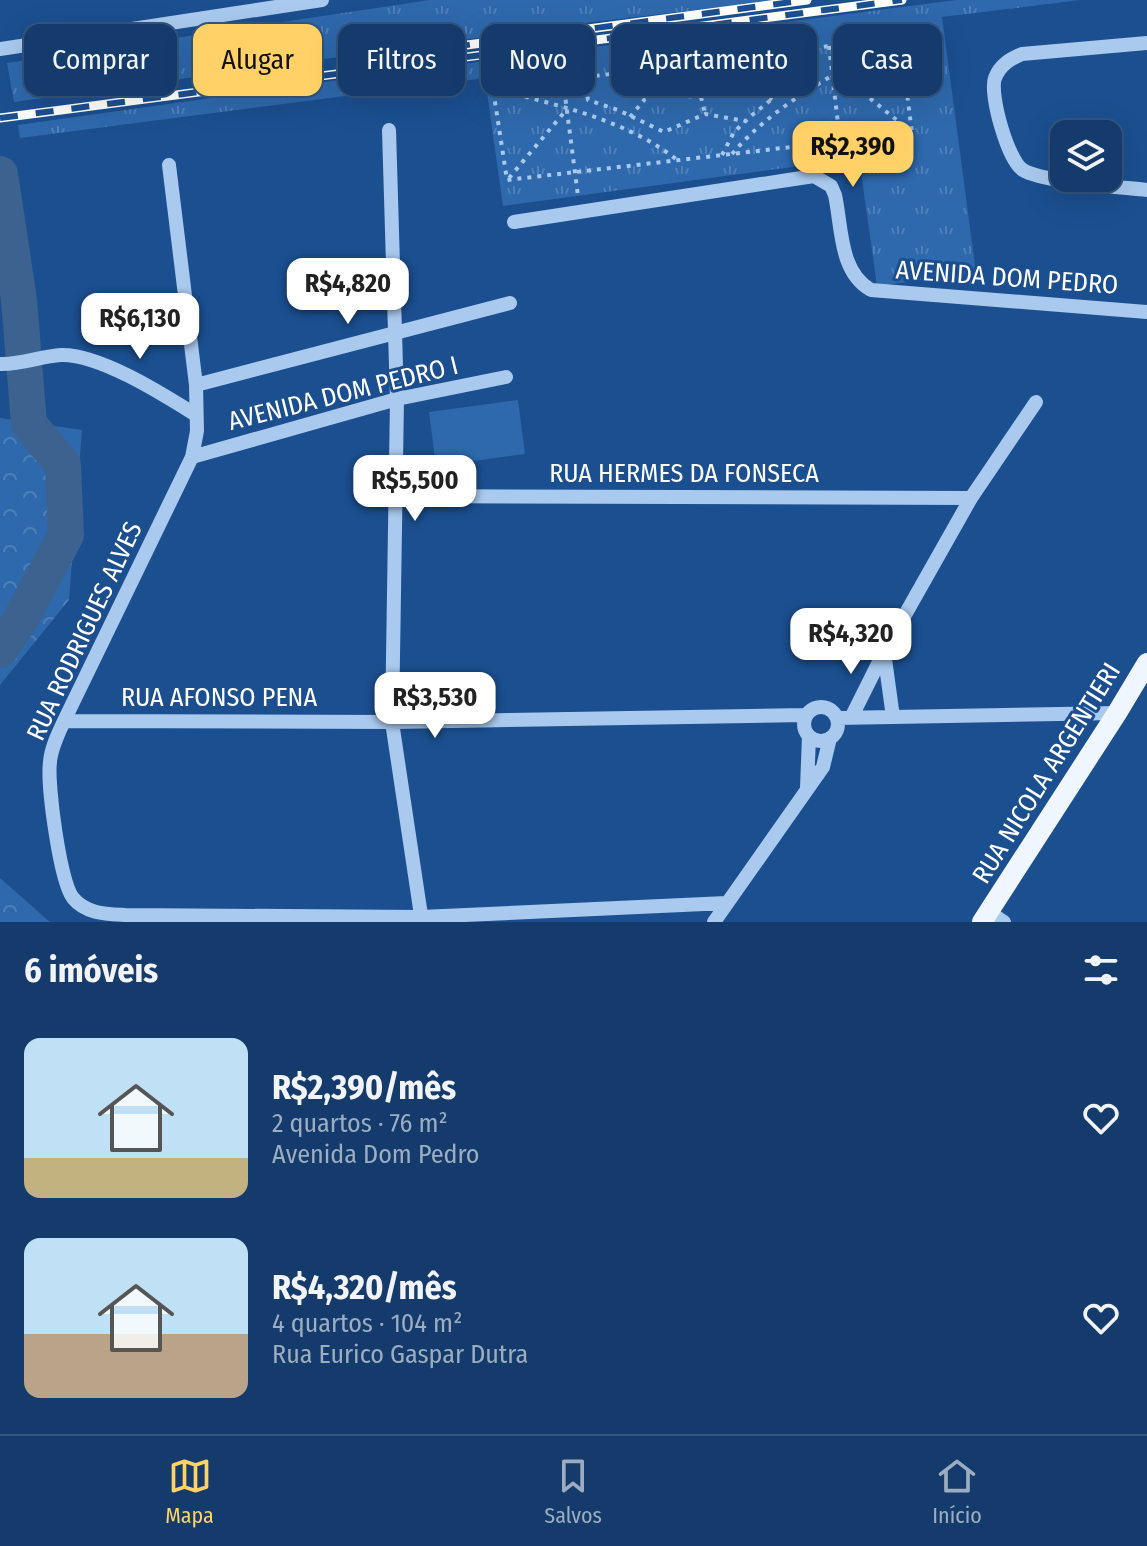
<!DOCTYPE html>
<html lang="pt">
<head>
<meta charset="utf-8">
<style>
	:root { --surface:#143b6b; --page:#214673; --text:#f1f3f6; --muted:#9dadc1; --line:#33557e; --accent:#ffd166 }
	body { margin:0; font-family:"Fira Sans Condensed",sans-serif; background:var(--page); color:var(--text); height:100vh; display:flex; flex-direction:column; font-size:30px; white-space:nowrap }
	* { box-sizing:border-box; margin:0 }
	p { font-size:26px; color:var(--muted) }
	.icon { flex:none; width:44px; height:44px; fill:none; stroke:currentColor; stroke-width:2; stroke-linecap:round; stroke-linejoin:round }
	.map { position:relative; height:922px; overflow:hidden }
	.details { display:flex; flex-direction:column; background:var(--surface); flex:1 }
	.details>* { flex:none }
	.banner { position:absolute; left:24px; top:24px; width:1100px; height:72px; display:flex; gap:16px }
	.fabs { position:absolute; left:1050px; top:120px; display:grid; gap:16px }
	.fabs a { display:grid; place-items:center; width:72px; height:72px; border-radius:16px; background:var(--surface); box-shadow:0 8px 32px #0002,0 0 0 2px var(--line); font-size:40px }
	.price { position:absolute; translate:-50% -68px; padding:0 18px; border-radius:16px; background:#fff; color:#222; font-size:26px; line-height:52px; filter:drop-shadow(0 2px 4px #0008) }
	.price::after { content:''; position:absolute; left:50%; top:48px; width:24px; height:18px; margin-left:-12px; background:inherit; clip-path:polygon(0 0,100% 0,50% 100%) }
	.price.selected { background:var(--accent); color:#111 }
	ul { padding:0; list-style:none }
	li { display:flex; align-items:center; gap:24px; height:200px; padding:0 24px }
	li span { display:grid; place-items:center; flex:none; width:224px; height:160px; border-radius:16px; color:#555 }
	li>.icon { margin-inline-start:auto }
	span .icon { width:96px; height:96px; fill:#fffc; stroke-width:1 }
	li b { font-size:34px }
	h2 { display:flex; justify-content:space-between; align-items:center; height:96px; padding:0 24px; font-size:34px }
	.tag { padding:0 28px; border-radius:16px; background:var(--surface); box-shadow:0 8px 32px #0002,0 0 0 2px var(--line); font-size:28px; line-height:72px }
	.tag.selected { background:var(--accent); color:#111 }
	.dock { display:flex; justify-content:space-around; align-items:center; height:112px; border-top:2px solid var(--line); background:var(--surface); font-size:22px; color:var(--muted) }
	.dock a { display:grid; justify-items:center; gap:4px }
	.dock .selected { color:var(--accent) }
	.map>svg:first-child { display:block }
	.grass { fill:url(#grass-tufts) }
	.forest { fill:url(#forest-crowns) }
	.garden { fill:#2e69ad }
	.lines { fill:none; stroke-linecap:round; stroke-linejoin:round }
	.river { stroke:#3c6290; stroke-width:36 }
	.path { stroke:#a9c9ee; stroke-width:4; stroke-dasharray:4 6; stroke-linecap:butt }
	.minor { stroke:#a9c9ee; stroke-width:14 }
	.major { stroke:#f0f6ff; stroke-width:20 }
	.rail-casing { stroke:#fff; stroke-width:9 }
	.rail { stroke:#1b4f8f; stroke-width:6; stroke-dasharray:18; stroke-linecap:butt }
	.labels { text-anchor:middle; stroke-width:6; stroke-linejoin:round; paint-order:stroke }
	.street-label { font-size:26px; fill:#fff; stroke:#1b4f8f }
</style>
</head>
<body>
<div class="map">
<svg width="1147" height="922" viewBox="0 0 1147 922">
	<defs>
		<pattern id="grass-tufts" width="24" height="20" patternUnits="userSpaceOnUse" patternTransform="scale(2)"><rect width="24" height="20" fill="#2e69ad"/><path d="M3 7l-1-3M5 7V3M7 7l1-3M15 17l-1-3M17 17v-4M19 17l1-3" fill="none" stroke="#4d80b9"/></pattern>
		<pattern id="forest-crowns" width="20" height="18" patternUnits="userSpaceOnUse" patternTransform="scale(2)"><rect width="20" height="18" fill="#2e69ad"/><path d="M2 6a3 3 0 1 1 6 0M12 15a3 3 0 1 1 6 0" fill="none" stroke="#4d80b9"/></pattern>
	</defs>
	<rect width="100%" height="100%" fill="#1b4f8f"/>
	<path class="grass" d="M430,0H780L584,23L14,102L7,63Z
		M956,0H1080L942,17L976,273L877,286L859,158L503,206L485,78L20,138L18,125L332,81Z"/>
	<path class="forest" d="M0,418L82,430L69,600L0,685Z
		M0,878L50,922H0Z"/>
	<path class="garden" d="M518,400L525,454L436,466L429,412Z"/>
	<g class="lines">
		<path class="river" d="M0,174L19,300L29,424L63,465L66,535L19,622L0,650"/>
		<path class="path" d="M900,37L912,133L507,180L493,89Z
			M829,46L840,141
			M674,66L672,73L676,93C694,100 706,95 724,88L725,76L719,60
			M839,73L910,131
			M726,76L746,80L772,100
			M584,77L588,100L618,110L664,132L705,114L745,121
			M563,80L578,196
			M496,89C559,106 624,119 676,159
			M701,97L705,114
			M630,117L645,99L674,81
			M732,154C775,103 841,71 898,38
			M722,155L734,132L751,116L814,65L813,48
			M509,178L567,109"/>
		<path class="minor" d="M1147,43L1022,54C1010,59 1000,65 995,78C989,94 1008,161 1023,170C1042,182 1121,187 1147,190
			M0,49L322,0
			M389,130L397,399L392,722L422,922
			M169,165L196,385L197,431L192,457L64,721C58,734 51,748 50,762C47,785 60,881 73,898C86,914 107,914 125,915L421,917L726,903
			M514,222L814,176L831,186L835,195C842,227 839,272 871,290L1147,312
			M0,364C21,365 41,356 61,355C100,354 164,395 196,415
			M196,385L510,303
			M192,457L397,399L506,377
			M397,496L971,498
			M884,652L893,717
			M804 724a17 17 0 1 1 34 0a17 17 0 1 1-34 0Z
			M852,716L884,652L971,498L1036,402
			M837,718L1117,713
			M64,721L392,722L806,715
			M807,788L809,736
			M989,912L1004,922
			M714,922L823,767L830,738"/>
		<path class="major" d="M982,922L1117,713L1147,663"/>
		<defs>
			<path id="rail" d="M452,47L807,0
				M0,118L902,0"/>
		</defs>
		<use href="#rail" class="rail-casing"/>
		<use href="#rail" class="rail"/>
	</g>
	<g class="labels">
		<g class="street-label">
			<text transform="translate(1007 277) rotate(4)" y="9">AVENIDA DOM PEDRO</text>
			<text transform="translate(343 393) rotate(-14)" y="9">AVENIDA DOM PEDRO I</text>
			<text x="684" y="482">RUA HERMES DA FONSECA</text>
			<text transform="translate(84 631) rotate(-65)" y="9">RUA RODRIGUES ALVES</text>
			<text x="219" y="706">RUA AFONSO PENA</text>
			<text transform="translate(1046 773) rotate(-58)" y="9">RUA NICOLA ARGENTIERI</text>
		</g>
	</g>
</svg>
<div class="fabs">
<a><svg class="icon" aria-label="layers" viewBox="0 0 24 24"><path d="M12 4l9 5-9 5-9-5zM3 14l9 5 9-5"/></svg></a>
</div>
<b class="price selected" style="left:853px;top:189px">R$2,390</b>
<b class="price" style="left:348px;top:326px">R$4,820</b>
<b class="price" style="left:140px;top:361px">R$6,130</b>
<b class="price" style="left:415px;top:523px">R$5,500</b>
<b class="price" style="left:851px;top:676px">R$4,320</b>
<b class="price" style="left:435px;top:740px">R$3,530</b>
<div class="banner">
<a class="tag">Comprar</a>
<a class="tag selected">Alugar</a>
<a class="tag">Filtros</a>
<a class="tag">Novo</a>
<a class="tag">Apartamento</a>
<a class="tag">Casa</a>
</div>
</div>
<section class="details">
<h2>6 imóveis<svg class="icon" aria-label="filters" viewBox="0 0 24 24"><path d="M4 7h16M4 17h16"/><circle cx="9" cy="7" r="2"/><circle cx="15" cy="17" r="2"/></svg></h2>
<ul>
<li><span style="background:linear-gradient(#bfe0f5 75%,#c2b280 0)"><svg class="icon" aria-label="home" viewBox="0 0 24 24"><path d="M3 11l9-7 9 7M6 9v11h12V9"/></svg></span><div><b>R$2,390/mês</b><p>2 quartos · 76 m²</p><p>Avenida Dom Pedro</p></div><svg class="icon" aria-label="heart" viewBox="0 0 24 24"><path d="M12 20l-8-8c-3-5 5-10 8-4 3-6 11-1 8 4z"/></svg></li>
<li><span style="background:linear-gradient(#bfe0f5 60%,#b9a48a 0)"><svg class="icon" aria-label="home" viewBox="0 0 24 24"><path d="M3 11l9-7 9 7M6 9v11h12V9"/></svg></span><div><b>R$4,320/mês</b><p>4 quartos · 104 m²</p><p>Rua Eurico Gaspar Dutra</p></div><svg class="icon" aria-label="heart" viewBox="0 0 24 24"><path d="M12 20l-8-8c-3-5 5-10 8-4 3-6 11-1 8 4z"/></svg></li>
</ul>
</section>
<nav class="dock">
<a class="selected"><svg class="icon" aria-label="map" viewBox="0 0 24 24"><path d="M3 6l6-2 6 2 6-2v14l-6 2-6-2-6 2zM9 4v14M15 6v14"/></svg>Mapa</a>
<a><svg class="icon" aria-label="saved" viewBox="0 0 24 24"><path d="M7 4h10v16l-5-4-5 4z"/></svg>Salvos</a>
<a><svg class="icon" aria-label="home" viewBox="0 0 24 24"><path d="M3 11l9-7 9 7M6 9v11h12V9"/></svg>Início</a>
</nav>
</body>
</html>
